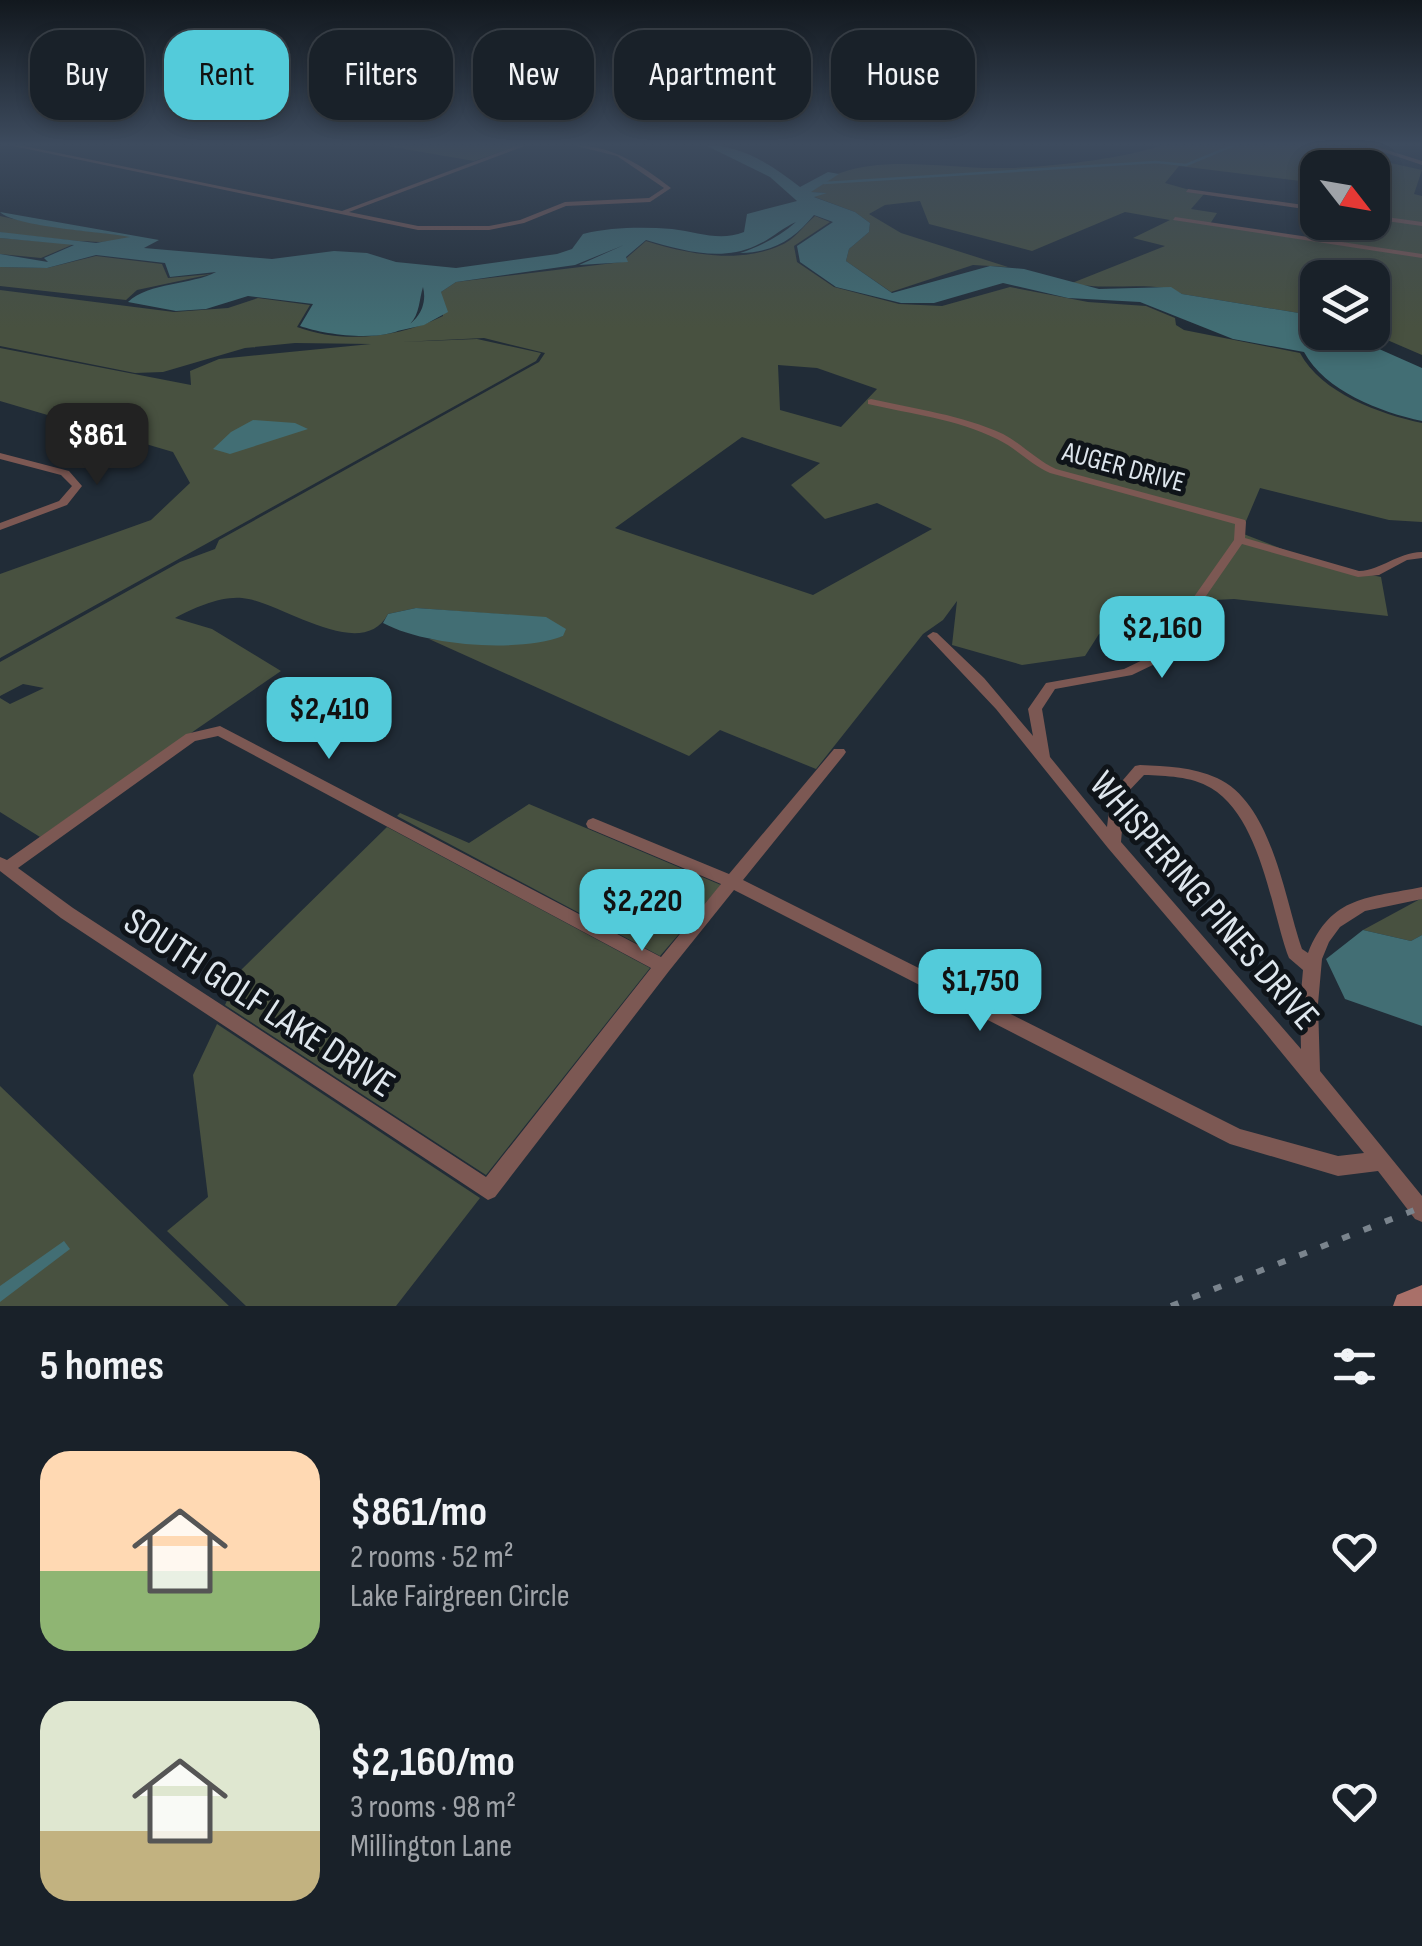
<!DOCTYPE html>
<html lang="en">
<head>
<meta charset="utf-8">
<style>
	:root { --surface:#192129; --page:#222931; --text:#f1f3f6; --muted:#9fa3a8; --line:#373e46; --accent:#53cbda }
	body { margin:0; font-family:"Sofia Sans Condensed",sans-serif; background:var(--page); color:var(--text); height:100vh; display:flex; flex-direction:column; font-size:38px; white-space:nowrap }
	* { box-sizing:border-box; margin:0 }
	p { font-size:32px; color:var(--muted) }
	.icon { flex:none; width:55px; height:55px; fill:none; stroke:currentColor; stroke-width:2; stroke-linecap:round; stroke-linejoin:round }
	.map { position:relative; height:1306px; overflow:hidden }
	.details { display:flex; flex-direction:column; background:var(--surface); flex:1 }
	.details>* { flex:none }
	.hud { position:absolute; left:30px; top:30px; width:1362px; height:90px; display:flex; gap:20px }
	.needle { width:65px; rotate:121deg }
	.buttons { position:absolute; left:1300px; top:150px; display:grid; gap:20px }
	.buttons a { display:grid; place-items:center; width:90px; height:90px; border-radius:20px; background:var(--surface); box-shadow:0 5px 15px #0003,0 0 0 2px var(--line); font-size:50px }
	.price { position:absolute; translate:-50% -85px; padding:0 22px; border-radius:20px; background:var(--accent); color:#111; font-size:32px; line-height:65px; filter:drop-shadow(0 2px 5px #0008) }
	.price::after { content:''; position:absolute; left:50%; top:60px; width:30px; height:22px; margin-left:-15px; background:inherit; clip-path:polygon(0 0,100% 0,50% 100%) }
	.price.current { background:#222; color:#fff }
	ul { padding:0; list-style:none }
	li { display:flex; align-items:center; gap:30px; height:250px; padding:0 40px }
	li span { display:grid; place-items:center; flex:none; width:280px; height:200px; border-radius:30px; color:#555 }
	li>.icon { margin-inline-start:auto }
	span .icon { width:120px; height:120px; fill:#fffc; stroke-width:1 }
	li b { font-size:42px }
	h2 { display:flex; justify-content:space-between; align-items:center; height:120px; padding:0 40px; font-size:42px }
	.tag { padding:0 35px; border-radius:30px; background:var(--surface); box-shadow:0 5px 15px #0003,0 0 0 2px var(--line); font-size:35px; line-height:90px }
	.tag.current { background:var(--accent); color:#111 }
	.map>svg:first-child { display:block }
	.green { fill:#485140; fill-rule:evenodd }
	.water { fill:#426e74 }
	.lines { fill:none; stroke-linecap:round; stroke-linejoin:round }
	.stream { stroke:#426e74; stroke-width:2.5 }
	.street { fill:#7c5853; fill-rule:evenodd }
	.secondary { fill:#a97069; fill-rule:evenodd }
	.rail { stroke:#7a848d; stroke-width:6; stroke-dasharray:8 15; stroke-linecap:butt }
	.labels { text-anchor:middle; stroke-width:10; stroke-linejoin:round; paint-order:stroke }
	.far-street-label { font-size:28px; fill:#dee6ed; stroke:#0f1419 }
	.near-street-label { font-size:38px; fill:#dee6ed; stroke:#0f1419 }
</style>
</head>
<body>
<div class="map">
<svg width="1422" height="1306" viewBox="0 0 1422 1306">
	<rect width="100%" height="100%" fill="#212c37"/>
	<path class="green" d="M381,145H520L474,161Z
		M1162,145H1342L1359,156L1422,170L1414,194L1422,196V355L1371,333L1372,278H1318L1317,316L1182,294C1158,279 1104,292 1072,283L1165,246L1133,238L1170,220L1125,212L1032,251L929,224L920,201L885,205L869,214L901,233L1008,267L973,265L891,292L846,261L849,249L869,232L870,223L855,212L812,196L826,193L809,192C820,188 831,176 840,173C884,156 949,168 995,168C1035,169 1126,159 1162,145ZM1179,166L1317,183L1318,168H1372V222L1348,223L1340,243L1210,224L1217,213L1191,209L1204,194L1165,183Z
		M0,216C46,227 85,231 132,236C111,250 38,235 8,234L0,232Z
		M815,216L830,222L794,246L797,262L834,287L899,304L942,306L1010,287L1088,302L1146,306L1175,318L1176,325L1184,330L1300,353C1321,393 1380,414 1422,423V522L1389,520L1260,488L1241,533L1321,564L1381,577L1388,616L1234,599L1177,602L1140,628L1099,634L1085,656L1022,665L952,645L957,601L943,620L923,634L816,769L720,730L689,756L429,639L514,644L563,636L522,616L416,608L388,614C361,664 280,601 242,598C221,596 193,608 175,618L212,629L281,671L40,837L0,812V698L10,704L44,688L23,684L0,696V662L180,562L215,549L219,540L539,362L545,353L484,338L401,342L477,339L541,353L536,361L0,658V574L151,520L190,483L173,452L0,401V348L191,385L190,371L219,359L371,344L295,343L245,348L163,372L135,373L0,346V290L174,312L228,308L258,298L310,305L297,327C343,344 398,338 443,316L441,292L456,282L622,262L646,241C687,254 738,264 779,246C795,240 803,226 815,216ZM778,365L817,368L877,389L841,427L780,410ZM742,437L820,463L791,485L825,519L877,503L932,529L813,595L615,528Z
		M0,238L74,244L41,258L0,254Z
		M96,256L162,264L168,278L212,274L137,290L126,300L0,286V267L47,268Z
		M529,804L721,885L660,956L397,816L400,813L469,843Z
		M387,827L650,968L486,1175L225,1005L241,970Z
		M1422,898V935L1411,941L1363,930Z
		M217,1024L480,1198L396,1306H246L167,1231L208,1197L193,1075Z
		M0,1086L229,1306H0Z"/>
	<path class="water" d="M705,145C742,145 772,165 800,187L828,172L839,174L811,192L827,193L814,197L855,212L870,223L869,232L849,249L846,261L892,293L990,266L1024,269L1099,289L1171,287L1182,294L1317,316L1318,332L1343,333L1422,368V421C1380,412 1325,391 1304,352L1233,339L1140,302L1068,298L1003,283L934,303H901L836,287L800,262L797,246L833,222L814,215C795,238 774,253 740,253C761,246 780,236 796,222C782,228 770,240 755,246C720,262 681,250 646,240L626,257L628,262L579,265L624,245L575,265L456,282L441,292L448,312L424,325L393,332C417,326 428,306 423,287C419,299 420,314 410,324C388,344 325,335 300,326L313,304L248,296L206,309L176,311L128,302C149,282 192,285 216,272L170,277L165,263L96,255L47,268L0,267V254L48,262L44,258L74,245L0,238V232L96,243L130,237C104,232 15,227 0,212L159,240L144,248L272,259L334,251L367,253L396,262L456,268L557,254L572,249L583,234C612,227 643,227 672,229C699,232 719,242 744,232L747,214L797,201L770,177Z
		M253,420L295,423L308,429L230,454L213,449L231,432Z
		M416,608L546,617L566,629L563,636C518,653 426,646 383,623L388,614Z
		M1363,930L1411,941L1422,935V1026L1345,999L1326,959Z
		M64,1241L70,1249L0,1302V1286Z"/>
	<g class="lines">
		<path class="stream" d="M824,183L1156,162L1186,165L1234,145"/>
		<path class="street" d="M8,145H19L342,211L519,145H527L349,212L418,226H489L520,220L565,202L649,198L664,188L617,156L572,145C612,145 641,165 671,188L650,202L566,206L524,223L489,230H418Z
			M1363,145H1371L1422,161V165Z
			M1188,189L1318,207V211L1186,192Z
			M1372,215L1422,222V226L1372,219Z
			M1175,217L1422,254V258L1173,220Z
			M871,399C915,409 962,415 1003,434C1022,444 1036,460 1056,469L1245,520L1246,522L1245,538L1359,571C1382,570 1396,553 1422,552V558L1407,560L1379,575L1358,577L1242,544L1161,661L1132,675L1055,689L1042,709L1050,757L1107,827L1111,794L1135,766L1140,765C1167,766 1192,767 1217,778C1272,803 1284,897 1302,949L1308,953C1331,895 1369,898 1422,887V899L1365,911L1340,927L1329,942L1322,959L1318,1004L1320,1071L1422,1196V1222L1415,1219L1378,1171L1338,1176L1230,1144L734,890L669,971L495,1197L488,1200L61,918L0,871V857L7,860L186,734L220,726L661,957L721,884L588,828L586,824L588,820L593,818L598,820L729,874L834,749H844L846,752L844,755L743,880L1240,1129L1338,1156L1364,1153L1259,1025L1108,848L996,709L927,636L933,632L937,633L984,678L1033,736L1028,709L1046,683L1124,669L1153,655L1234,540L1235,524L1050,473C1030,464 1016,448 997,439C957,419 911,414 868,404V400ZM218,736L651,968L486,1177L73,908L18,868L195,741ZM1144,775C1166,776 1191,776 1211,788C1259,817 1270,902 1287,953L1289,958L1303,970L1300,1004L1301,1049L1121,842L1125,795Z
			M0,453L69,471L82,486L67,505L0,530V523L59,501L72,486L61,475L0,459Z"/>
		<path class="secondary" d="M1422,1285V1306H1393L1397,1295Z"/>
		<path class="rail" d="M1171,1306L1422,1207"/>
	</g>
	<linearGradient id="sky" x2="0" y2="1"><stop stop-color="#12181e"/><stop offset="0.44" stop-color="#3d4b5e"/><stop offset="1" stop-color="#3d4b5e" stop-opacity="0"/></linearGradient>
	<rect width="1422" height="328" fill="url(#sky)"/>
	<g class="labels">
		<g class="far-street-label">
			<text transform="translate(1124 466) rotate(15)" y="10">AUGER DRIVE</text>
		</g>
		<g class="near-street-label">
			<text transform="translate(1205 900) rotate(49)" y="13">WHISPERING PINES DRIVE</text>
			<text transform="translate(260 1002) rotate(33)" y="13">SOUTH GOLF LAKE DRIVE</text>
		</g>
	</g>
</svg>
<div class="buttons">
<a><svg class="needle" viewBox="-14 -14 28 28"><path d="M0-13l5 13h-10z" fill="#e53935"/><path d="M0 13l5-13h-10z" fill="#9fa3a8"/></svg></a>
<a><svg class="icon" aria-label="layers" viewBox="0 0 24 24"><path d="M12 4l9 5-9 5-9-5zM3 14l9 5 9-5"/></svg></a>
</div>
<b class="price current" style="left:97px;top:488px">$861</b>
<b class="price" style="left:1162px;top:681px">$2,160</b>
<b class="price" style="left:329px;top:762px">$2,410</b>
<b class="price" style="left:642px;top:954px">$2,220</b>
<b class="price" style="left:980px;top:1034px">$1,750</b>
<div class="hud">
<a class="tag">Buy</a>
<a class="tag current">Rent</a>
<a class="tag">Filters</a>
<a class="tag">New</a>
<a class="tag">Apartment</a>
<a class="tag">House</a>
</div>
</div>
<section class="details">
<h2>5 homes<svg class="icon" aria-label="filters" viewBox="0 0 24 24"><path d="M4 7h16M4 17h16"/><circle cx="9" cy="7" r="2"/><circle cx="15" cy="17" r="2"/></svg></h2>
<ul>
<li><span style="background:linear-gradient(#ffd9b3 60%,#8fb573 0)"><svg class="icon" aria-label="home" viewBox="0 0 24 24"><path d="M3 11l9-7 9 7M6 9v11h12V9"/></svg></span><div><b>$861/mo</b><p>2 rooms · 52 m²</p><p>Lake Fairgreen Circle</p></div><svg class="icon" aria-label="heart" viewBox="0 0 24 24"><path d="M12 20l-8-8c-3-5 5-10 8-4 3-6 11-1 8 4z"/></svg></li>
<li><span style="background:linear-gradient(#dfe7d0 65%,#c2b280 0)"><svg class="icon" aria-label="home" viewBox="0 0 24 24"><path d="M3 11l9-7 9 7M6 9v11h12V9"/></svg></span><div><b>$2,160/mo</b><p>3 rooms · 98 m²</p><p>Millington Lane</p></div><svg class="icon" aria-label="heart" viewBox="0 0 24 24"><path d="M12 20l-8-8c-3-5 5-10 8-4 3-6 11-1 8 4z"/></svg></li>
</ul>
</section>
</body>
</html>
